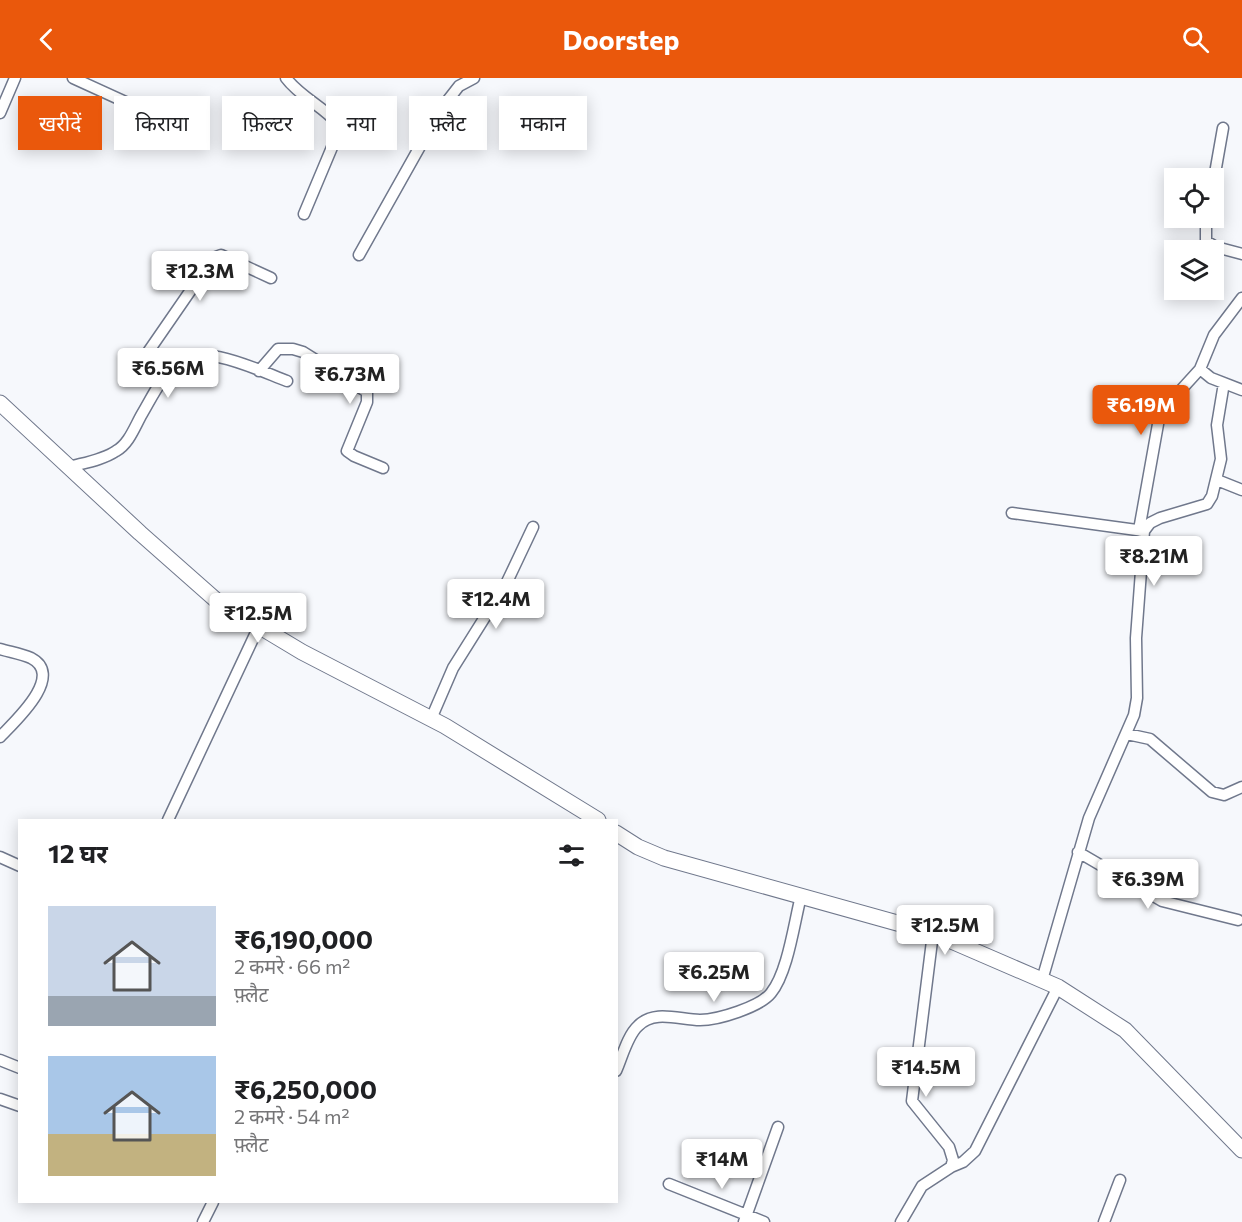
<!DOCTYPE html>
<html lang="hi">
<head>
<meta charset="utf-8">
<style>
	:root { --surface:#fff; --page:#f2f2f2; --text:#202124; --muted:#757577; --accent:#ea580c }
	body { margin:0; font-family:Commissioner,"Noto Sans Devanagari",sans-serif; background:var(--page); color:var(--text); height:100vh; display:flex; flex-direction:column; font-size:22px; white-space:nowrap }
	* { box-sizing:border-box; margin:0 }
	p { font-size:20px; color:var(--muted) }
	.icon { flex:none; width:33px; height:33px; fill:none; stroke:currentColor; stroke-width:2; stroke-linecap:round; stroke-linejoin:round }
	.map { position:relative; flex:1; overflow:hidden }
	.side { position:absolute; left:18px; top:741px; width:600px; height:384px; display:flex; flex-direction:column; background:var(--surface); border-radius:0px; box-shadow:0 3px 15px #0003 }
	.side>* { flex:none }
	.top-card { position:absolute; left:18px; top:18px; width:600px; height:54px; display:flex; gap:12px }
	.controls { position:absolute; left:1164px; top:90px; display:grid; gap:12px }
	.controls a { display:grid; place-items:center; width:60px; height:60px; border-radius:0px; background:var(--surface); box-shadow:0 3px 15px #0003; font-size:30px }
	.price { position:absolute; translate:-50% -51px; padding:0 14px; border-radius:6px; background:#fff; color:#222; font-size:20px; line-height:39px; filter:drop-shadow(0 2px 3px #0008) }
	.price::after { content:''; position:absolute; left:50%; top:36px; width:18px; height:14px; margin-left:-9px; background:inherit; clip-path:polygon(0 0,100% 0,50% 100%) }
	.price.current { background:var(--accent); color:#fff }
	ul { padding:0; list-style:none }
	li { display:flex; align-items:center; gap:18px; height:150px; padding:0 30px }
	li span { display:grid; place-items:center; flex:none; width:168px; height:120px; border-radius:0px; color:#555 }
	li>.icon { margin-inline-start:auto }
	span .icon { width:72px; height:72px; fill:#fffc; stroke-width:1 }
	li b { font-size:26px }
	h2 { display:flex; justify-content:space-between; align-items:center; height:72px; padding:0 30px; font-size:26px }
	.tag { padding:0 21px; border-radius:0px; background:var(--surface); box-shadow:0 3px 15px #0003; font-size:21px; line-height:54px }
	.tag.current { background:var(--accent); color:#fff }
	header { display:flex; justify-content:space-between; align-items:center; height:78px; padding:0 30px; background:var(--accent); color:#fff; font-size:27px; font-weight:700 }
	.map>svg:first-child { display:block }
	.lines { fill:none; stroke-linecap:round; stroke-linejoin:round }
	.street-casing { stroke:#70788c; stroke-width:13 }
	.secondary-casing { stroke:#70788c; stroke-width:17 }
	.street { stroke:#fff; stroke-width:10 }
	.secondary { stroke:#fff; stroke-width:15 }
</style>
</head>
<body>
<header><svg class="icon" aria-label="back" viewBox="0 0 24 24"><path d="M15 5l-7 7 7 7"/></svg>Doorstep<svg class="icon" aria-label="search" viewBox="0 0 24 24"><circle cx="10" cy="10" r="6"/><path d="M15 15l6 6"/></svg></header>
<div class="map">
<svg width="1242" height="1144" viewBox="0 0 1242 1144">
	<rect width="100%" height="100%" fill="#f6f8fc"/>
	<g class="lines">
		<defs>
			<path id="street" d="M73,0L189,53
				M286,0C300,19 323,28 338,46V55L304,136
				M0,35L15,0
				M1214,101L1223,50
				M1206,140V163L1216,169L1242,176
				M359,177L441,31L459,8L474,0
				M1242,220L1214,257L1200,291L1211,300L1242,312
				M259,293L278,271H293L303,274L367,314V324L347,373L354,378L383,390
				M161,304L146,292V277L213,180L221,177L271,200
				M69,389C83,385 103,382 116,373C129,366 135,348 142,336C152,319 161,300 175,286C199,262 260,293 287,303
				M1217,402L1242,412
				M1012,435L1144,453
				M1139,452L1160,335L1200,291
				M0,571C10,574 22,576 31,580C66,598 13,645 0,659
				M431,641L453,590L507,504L533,449
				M1127,656L1150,661L1212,714L1224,717L1242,709
				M168,742L259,548
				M1078,774L1162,823L1238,842
				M0,779L20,788
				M1042,902L1089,740L1134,637L1137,620L1136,560L1144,453L1150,445L1160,440L1207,426L1212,418L1221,381L1217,347L1224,305
				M0,982L20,990
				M616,993C622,980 627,958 638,948C654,931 680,942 700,942C718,942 760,929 771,915C788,894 794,845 801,818
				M0,1021L20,1028
				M951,1089L963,1084L975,1073L1058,909
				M669,1106L764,1144
				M203,1144L213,1124
				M744,1144L778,1049
				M901,1144L922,1108L951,1089L953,1082L949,1069L912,1023L933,855
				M1104,1144L1120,1102"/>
			<path id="secondary" d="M0,325L140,455L217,523L302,574L445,648L598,742
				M616,755L638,769L664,780L933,855L1058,909L1125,952L1242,1072"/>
		</defs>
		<use href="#street" class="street-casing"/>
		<use href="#secondary" class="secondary-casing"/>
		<use href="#street" class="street"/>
		<use href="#secondary" class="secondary"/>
	</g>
</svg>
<div class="controls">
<a><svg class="icon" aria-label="locate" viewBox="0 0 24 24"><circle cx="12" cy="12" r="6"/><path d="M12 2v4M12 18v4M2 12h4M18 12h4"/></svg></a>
<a><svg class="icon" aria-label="layers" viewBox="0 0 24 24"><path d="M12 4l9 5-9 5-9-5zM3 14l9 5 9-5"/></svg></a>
</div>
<b class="price" style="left:200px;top:224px">₹12.3M</b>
<b class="price" style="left:168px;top:321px">₹6.56M</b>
<b class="price" style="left:350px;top:327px">₹6.73M</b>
<b class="price current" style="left:1141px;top:358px">₹6.19M</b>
<b class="price" style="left:1154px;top:509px">₹8.21M</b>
<b class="price" style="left:496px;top:552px">₹12.4M</b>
<b class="price" style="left:258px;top:566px">₹12.5M</b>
<b class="price" style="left:1148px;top:832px">₹6.39M</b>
<b class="price" style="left:945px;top:878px">₹12.5M</b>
<b class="price" style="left:714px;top:925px">₹6.25M</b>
<b class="price" style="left:926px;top:1020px">₹14.5M</b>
<b class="price" style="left:722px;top:1112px">₹14M</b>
<div class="top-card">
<a class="tag current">खरीदें</a>
<a class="tag">किराया</a>
<a class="tag">फ़िल्टर</a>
<a class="tag">नया</a>
<a class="tag">फ़्लैट</a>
<a class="tag">मकान</a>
</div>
<section class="side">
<h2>12 घर<svg class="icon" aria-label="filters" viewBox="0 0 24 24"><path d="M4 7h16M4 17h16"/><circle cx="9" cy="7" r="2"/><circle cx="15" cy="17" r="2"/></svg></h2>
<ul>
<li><span style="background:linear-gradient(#c9d6e8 75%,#9aa5b1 0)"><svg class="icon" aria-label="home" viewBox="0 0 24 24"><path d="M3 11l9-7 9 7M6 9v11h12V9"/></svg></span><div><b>₹6,190,000</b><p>2 कमरे · 66 m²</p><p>फ़्लैट</p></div></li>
<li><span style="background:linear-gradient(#a9c7e8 65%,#c2b280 0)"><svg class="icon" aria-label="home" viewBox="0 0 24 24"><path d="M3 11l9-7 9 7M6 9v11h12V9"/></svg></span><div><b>₹6,250,000</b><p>2 कमरे · 54 m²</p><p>फ़्लैट</p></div></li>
</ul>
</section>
</div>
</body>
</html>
